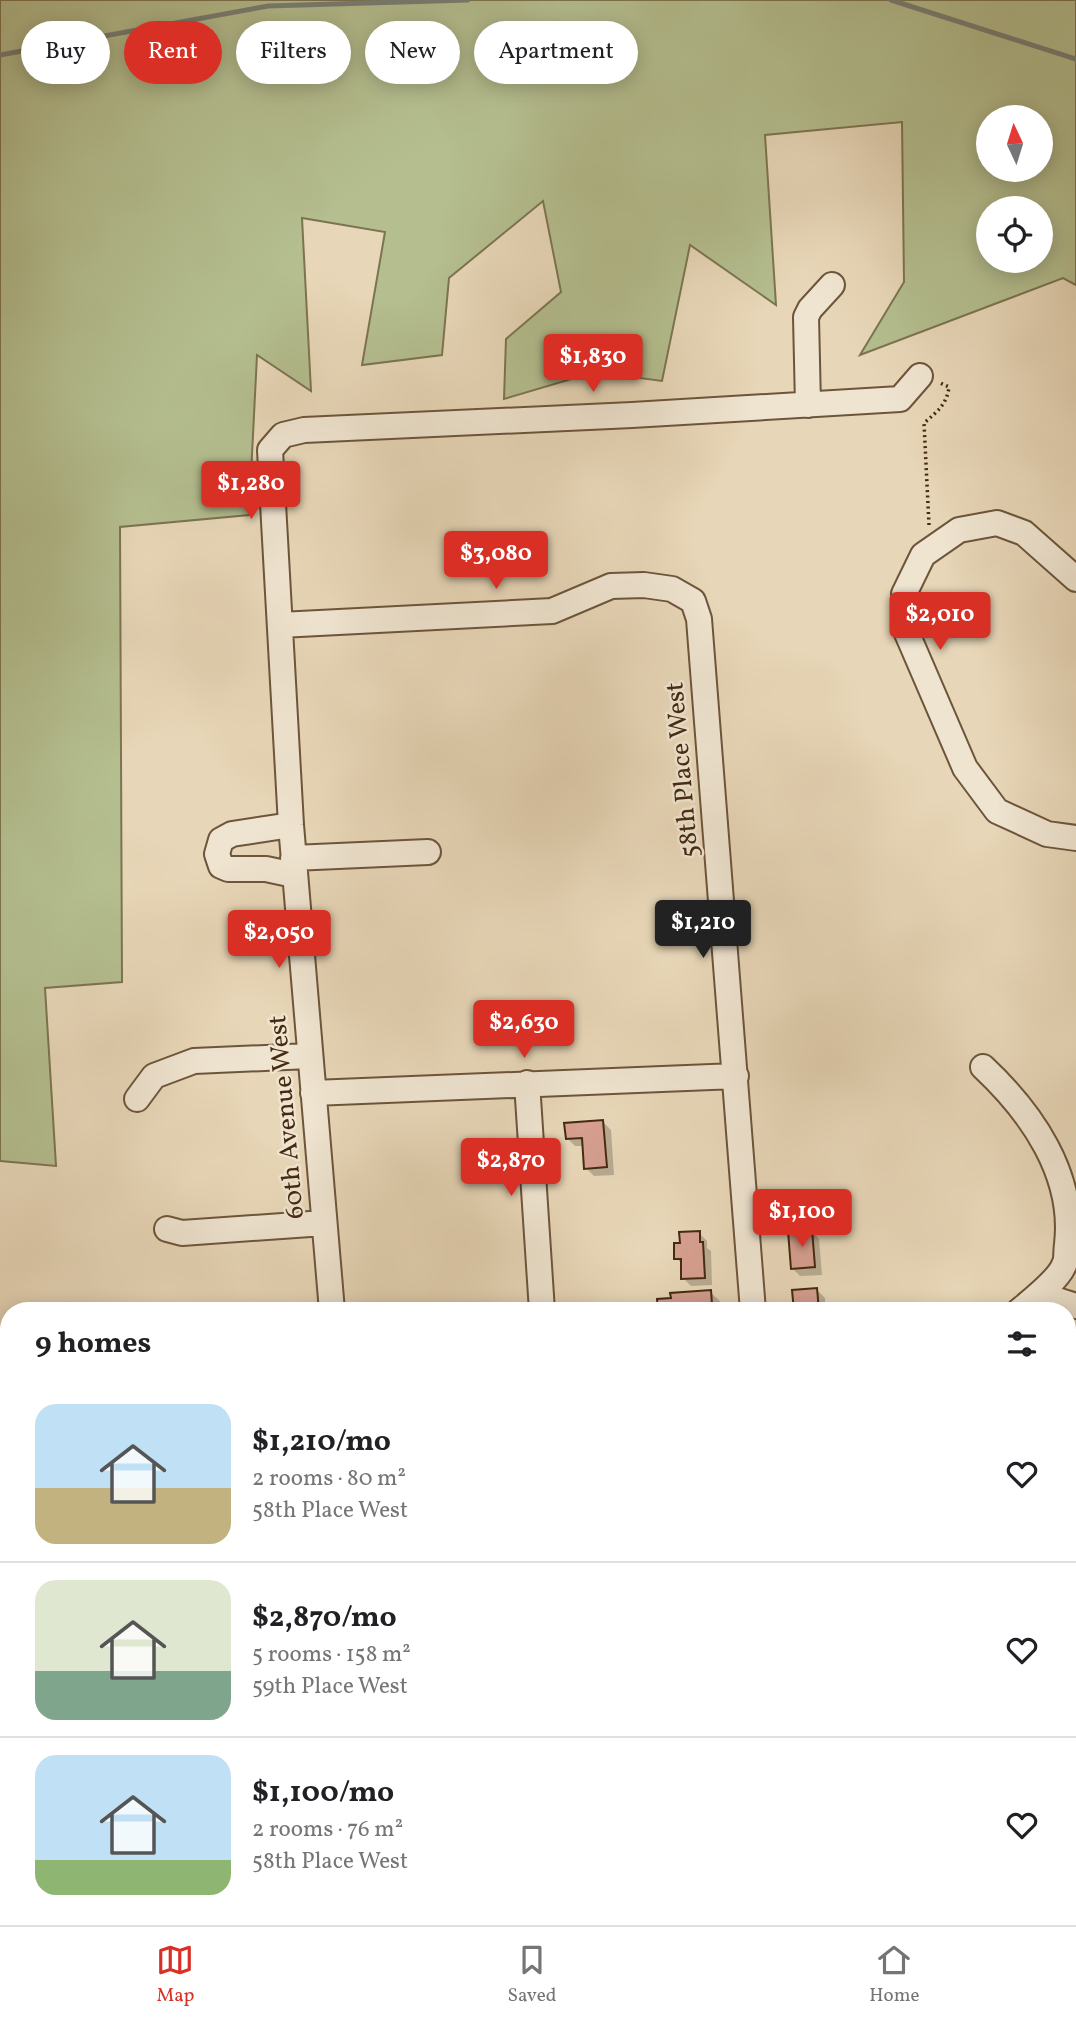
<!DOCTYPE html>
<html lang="en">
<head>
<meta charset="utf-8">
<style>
	:root { --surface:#fff; --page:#f6f6f6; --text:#202124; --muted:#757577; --line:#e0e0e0; --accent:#d93025 }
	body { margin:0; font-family:Vollkorn,serif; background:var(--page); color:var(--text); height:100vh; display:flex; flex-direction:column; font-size:26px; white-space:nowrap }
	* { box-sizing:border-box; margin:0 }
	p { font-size:23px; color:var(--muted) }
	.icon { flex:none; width:38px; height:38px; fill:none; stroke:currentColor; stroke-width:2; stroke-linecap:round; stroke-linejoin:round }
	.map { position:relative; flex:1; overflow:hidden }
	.panel { position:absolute; left:0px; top:1302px; width:1076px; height:623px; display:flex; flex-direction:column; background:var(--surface); border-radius:28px 28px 0 0; box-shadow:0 4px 18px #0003 }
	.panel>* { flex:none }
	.top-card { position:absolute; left:21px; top:21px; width:700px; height:63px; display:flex; gap:14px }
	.needle { width:46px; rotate:356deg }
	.tools { position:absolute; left:976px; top:105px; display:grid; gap:14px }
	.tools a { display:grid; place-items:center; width:77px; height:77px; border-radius:50%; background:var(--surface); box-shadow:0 4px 18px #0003; font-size:35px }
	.price { position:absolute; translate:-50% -60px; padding:0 16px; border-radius:7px; background:var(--accent); color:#fff; font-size:23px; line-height:46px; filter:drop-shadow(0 2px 4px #0008) }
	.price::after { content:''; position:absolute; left:50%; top:42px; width:21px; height:16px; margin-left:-10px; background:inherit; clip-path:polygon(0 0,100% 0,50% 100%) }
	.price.on { background:#222; color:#fff }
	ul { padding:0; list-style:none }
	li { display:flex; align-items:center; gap:21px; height:175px; padding:0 35px }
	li+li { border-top:2px solid var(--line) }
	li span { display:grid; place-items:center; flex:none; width:196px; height:140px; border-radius:21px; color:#555 }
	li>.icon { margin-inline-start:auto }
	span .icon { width:84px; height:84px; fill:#fffc; stroke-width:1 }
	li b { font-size:30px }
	h2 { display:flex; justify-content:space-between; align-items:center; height:84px; padding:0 35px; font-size:30px }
	.tag { padding:0 24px; border-radius:32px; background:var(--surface); box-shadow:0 4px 18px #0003; font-size:24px; line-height:63px }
	.tag.on { background:var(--accent); color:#fff }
	.menu { display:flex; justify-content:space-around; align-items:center; height:98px; border-top:2px solid var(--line); background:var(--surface); font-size:19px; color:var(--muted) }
	.menu a { display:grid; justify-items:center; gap:4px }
	.menu .on { color:var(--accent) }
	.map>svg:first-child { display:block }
	.green { fill:#b4be8f; stroke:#7c7450; stroke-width:2; fill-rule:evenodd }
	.shadow { fill:#0003 }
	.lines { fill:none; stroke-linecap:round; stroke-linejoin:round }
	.stream { stroke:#787f76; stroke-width:5 }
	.building { fill:#d69f90; stroke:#442a12; stroke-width:2 }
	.minor-casing { stroke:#6d553b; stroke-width:28 }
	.major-casing { stroke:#442a12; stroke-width:35 }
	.path { stroke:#442a12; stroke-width:3.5; stroke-dasharray:2 3.5; stroke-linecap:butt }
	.minor { stroke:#efe4d0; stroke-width:24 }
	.major { stroke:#e7d6b7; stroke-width:32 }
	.labels { text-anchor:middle; stroke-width:5; stroke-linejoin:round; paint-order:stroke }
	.street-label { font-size:26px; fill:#442a12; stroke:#efe4d0 }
</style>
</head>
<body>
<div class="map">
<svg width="1076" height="1925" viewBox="0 0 1076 1925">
	<rect width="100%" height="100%" fill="#e7d6b7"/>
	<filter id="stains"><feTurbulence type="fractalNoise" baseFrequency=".00286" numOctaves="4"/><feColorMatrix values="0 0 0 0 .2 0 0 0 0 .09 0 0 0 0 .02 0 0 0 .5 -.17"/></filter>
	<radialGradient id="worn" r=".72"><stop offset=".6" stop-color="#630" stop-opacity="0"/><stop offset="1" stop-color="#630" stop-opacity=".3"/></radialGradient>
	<path class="green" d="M0,0H1076V285L1063,278L860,355L904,282L902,122L765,135L776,305L690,245L662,381L595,372L504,399L506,339L561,292L543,201L449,278L442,355L362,365L385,232L302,218L311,391L257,355L249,515L120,527L122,982L45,988L56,1166L0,1161ZM1041,117V170H989V117ZM1041,208V261H989V208Z
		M1076,1502V1925H874L872,1916H1068V1503Z
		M9,1650V1916H53L0,1923V1651Z"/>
	<path class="shadow" d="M603,1122L611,1130L614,1175L594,1176L586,1168L584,1146H575L567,1138Z
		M811,1231L819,1239L822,1275L800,1276L792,1268Z
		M699,1233L707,1241V1248L711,1251L712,1285L691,1286L683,1278V1265L676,1258L682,1245Z
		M817,1290L825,1298L826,1311H796Z
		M710,1292L723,1304V1311H660Z
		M276,1916H465L466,1922H474L477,1925H277Z"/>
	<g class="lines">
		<path class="stream" d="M891,0L1076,59
			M0,55L268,6L468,0"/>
	</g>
	<path class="building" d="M603,1120L607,1167L584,1169L582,1138L566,1139L564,1123Z
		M812,1229L815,1267L791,1269L788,1231Z
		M700,1231V1242H703L705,1278L681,1279V1259H674V1243H680L679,1232Z
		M817,1288L819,1311H794L792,1290Z
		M711,1290L712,1304L707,1305V1311H658L657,1299L671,1298L670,1293Z
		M275,1916H451V1920L475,1921L474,1925H276Z
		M515,1916H816L817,1925H516Z"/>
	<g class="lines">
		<defs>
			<path id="minor" d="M808,405L806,317L810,309L832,285
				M1076,579L1024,533L997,523L959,530L923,555L904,594L906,631L965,768L997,811L1047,834L1076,838
				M280,625L552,611L611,586L644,585L672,589L693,601L699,619L753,1311
				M291,825L232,834L221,840L217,854L221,866L228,869H266L294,875
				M293,858L428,852
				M983,1067C1032,1113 1075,1175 1067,1244C1066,1250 1067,1260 1064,1265C1059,1279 1031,1301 1019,1311
				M527,1083L542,1311
				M313,1093L736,1076
				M137,1099L154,1076L194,1061L309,1056
				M167,1229L182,1233L324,1223
				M1043,1291L1057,1300L1076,1306
				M332,1311L291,825L270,450L283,435L304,430L632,415L900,399L920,376
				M826,1916V1925
				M101,1925L118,1916
				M245,1925L258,1924"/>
			<path id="major" d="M1068,1461L1076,1460
				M0,1539L9,1538"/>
		</defs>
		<use href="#minor" class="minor-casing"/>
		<use href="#major" class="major-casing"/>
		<path class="path" d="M929,525L924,423C937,412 947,404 949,387L938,382
			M1068,1792L1076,1787
			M1068,1866L1076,1871
			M928,1916L932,1925"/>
		<use href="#minor" class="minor"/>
		<use href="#major" class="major"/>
	</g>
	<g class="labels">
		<g class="street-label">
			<text transform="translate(681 770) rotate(-95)" y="9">58th Place West</text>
			<text transform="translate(285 1117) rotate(-95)" y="9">60th Avenue West</text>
		</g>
	</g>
	<rect width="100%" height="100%" filter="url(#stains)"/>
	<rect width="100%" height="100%" fill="url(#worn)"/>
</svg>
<div class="tools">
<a><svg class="needle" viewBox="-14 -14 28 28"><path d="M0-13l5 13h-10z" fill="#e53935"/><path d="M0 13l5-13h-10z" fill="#757577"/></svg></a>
<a><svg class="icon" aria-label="locate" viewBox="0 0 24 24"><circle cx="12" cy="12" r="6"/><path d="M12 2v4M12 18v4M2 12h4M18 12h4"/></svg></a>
</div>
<b class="price" style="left:593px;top:394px">$1,830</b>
<b class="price" style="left:251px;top:521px">$1,280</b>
<b class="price" style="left:496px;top:591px">$3,080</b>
<b class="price" style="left:940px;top:652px">$2,010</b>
<b class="price on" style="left:703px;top:960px">$1,210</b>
<b class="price" style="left:279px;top:970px">$2,050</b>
<b class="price" style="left:524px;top:1060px">$2,630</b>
<b class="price" style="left:511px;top:1198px">$2,870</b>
<b class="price" style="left:802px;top:1249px">$1,100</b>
<div class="top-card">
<a class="tag">Buy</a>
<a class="tag on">Rent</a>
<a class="tag">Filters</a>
<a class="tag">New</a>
<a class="tag">Apartment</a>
</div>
<section class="panel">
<h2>9 homes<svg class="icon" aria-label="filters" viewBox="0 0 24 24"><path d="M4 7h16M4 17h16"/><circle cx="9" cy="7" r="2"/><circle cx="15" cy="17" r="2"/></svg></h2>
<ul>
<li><span style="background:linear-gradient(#bfe0f5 60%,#c2b280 0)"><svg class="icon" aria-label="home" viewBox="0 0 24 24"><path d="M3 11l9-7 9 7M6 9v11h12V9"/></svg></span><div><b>$1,210/mo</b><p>2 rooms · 80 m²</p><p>58th Place West</p></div><svg class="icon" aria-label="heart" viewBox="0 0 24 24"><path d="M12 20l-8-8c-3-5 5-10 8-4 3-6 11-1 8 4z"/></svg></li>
<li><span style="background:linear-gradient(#dfe7d0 65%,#7fa58c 0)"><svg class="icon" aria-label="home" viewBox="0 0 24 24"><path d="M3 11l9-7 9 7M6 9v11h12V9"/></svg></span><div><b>$2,870/mo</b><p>5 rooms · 158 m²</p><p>59th Place West</p></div><svg class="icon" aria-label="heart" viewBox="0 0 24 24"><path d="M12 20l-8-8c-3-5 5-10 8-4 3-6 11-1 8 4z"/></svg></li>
<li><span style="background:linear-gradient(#bfe0f5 75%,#8fb573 0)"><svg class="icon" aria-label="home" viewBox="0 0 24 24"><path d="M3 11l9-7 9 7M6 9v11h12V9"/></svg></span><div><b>$1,100/mo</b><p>2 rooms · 76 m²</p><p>58th Place West</p></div><svg class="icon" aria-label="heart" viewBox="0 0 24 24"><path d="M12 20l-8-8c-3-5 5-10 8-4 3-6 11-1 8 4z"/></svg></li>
</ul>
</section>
</div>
<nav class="menu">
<a class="on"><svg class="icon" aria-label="map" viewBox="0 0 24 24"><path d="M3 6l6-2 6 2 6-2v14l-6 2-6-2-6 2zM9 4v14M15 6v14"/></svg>Map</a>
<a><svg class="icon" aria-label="saved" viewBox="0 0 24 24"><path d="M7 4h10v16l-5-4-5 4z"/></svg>Saved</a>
<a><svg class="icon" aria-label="home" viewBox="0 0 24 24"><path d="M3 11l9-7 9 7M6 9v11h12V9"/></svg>Home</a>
</nav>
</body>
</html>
